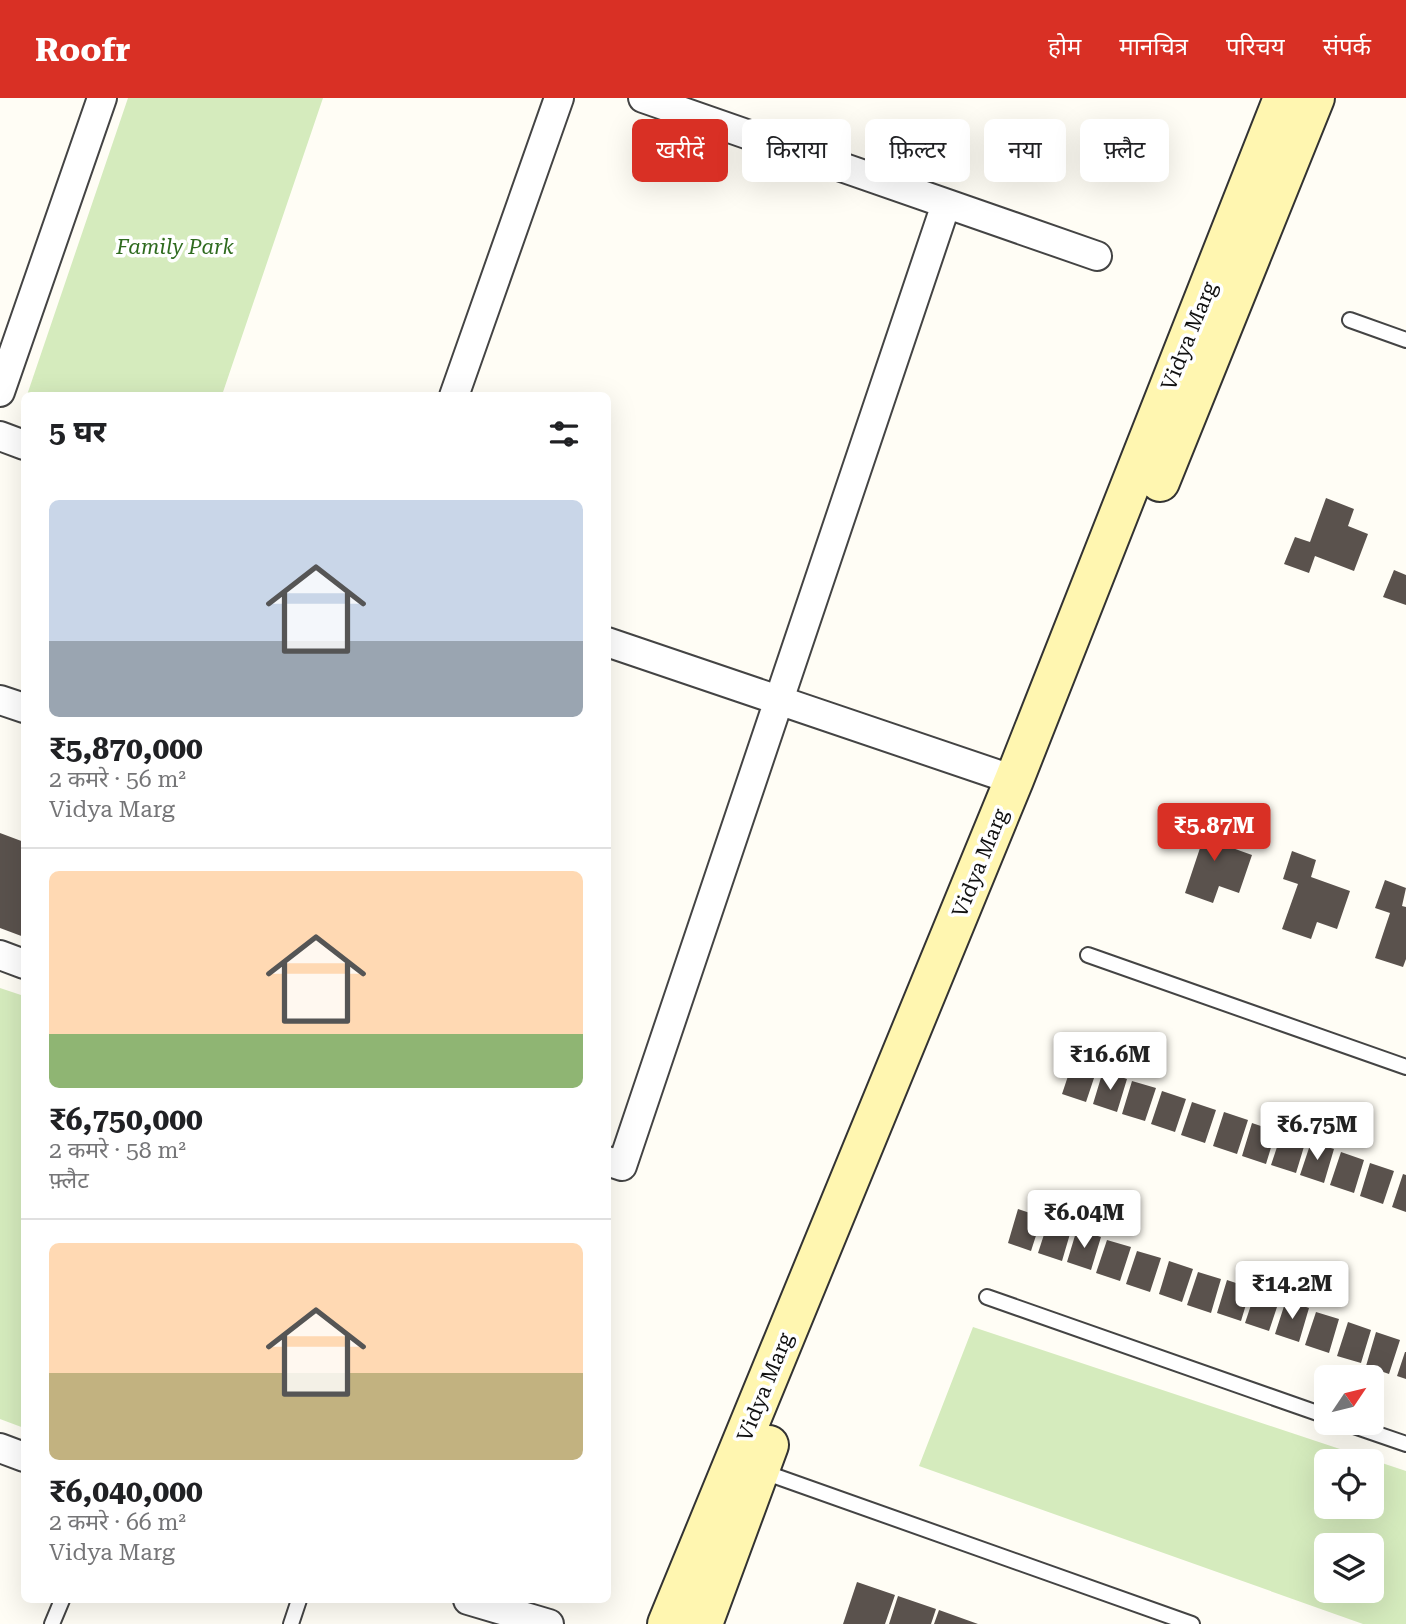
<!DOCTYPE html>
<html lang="hi">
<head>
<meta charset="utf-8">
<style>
	:root { --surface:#fff; --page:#f2f2f2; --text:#202124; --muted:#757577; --line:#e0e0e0; --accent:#d93025 }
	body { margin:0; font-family:"Roboto Serif","Noto Sans Devanagari",serif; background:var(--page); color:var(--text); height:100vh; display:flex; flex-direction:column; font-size:26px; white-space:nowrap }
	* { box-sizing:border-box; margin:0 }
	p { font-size:23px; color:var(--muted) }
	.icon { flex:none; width:38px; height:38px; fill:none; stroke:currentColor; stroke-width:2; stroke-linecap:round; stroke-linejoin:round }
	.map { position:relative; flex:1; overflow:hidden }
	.side { position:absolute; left:21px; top:294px; width:590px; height:1211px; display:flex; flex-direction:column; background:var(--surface); border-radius:10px; box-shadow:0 7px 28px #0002 }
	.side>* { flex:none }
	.guide { position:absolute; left:632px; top:21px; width:665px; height:63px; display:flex; gap:14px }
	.needle { width:46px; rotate:55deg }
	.tools { position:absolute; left:1314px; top:1267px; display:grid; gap:14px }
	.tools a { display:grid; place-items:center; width:70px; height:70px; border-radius:10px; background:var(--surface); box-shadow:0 7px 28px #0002; font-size:35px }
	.price { position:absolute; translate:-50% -60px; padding:0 16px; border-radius:7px; background:#fff; color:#222; font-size:23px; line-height:46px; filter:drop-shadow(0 2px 4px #0008) }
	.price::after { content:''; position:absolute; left:50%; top:42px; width:21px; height:16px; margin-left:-10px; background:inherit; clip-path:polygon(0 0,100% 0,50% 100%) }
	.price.on { background:var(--accent); color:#fff }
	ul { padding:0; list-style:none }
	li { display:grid; align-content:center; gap:14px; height:371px; padding:0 28px }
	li+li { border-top:2px solid var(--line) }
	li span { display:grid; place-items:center; height:217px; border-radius:10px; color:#555 }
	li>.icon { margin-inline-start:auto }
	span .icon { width:126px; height:126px; fill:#fffc; stroke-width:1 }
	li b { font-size:30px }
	h2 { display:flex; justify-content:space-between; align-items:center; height:84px; padding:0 28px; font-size:30px }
	.pill { padding:0 24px; border-radius:10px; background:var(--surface); box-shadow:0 7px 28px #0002; font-size:24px; line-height:63px }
	.pill.on { background:var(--accent); color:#fff }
	header { display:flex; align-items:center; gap:42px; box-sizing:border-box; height:98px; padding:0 35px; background:var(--accent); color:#fff }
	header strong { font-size:33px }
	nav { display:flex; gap:38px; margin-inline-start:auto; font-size:24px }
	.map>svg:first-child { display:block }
	.green { fill:#d5ebbd; fill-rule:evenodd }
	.building { fill:#5a524d }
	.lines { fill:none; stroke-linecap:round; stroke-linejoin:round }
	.service-casing { stroke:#444; stroke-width:18 }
	.minor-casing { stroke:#444; stroke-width:32 }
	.secondary-casing { stroke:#333; stroke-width:42 }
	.service { stroke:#fff; stroke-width:14 }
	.minor { stroke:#fff; stroke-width:28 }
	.secondary { stroke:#fff6b0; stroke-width:38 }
	.labels { text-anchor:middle; stroke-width:7; stroke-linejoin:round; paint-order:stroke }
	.park-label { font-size:21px; font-style:italic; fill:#2f6b1f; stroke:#fff }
	.street-label { font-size:21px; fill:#111; stroke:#fff }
</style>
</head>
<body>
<header>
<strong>Roofr</strong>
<nav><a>होम</a><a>मानचित्र</a><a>परिचय</a><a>संपर्क</a></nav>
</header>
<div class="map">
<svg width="1406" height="1526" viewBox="0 0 1406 1526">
	<rect width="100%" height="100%" fill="#fffdf5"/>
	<path class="green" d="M128,0H323L222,297H27Z
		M0,890L24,898V1330L0,1321Z
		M973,1229L1406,1373V1526H1363L919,1368ZM1372,1363V1409H1326V1363ZM1372,1447V1493H1326V1447Z"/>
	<path class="building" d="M1326,400L1354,411L1348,428L1368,436L1354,473L1315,458L1309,475L1284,466L1295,439L1310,444Z
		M1394,472L1406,477V507L1383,499Z
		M1195,717L1219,726L1213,743L1252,757L1239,795L1219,788L1213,805L1185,795L1200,750L1185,745Z
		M0,735L24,744V839L0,830Z
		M1292,753L1316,762L1311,779L1350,793L1337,831L1317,824L1311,841L1282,831L1298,786L1283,781Z
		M1385,782L1406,790L1402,808L1406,809V861L1403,869L1375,860L1390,815L1375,810Z
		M1073,963L1097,971L1086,1004L1062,996Z
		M1103,973L1127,981L1117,1014L1093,1006Z
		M1132,983L1156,990L1145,1023L1122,1016Z
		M1162,993L1186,1001L1175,1034L1151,1026Z
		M1192,1004L1216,1012L1205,1045L1181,1037Z
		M1224,1014L1248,1022L1237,1056L1213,1048Z
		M1252,1025L1276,1033L1266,1066L1242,1058Z
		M1282,1034L1306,1042L1296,1075L1271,1067Z
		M1311,1044L1334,1051L1324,1085L1300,1077Z
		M1341,1054L1364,1062L1354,1095L1330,1087Z
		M1370,1065L1394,1073L1383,1106L1360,1098Z
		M1403,1076L1406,1077V1114L1392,1109Z
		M1018,1111L1042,1119L1031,1153L1008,1145Z
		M1049,1121L1072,1129L1062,1163L1038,1155Z
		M1077,1131L1101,1139L1091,1172L1067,1164Z
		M1107,1142L1131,1149L1120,1183L1096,1175Z
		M1137,1153L1161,1160L1150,1194L1126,1186Z
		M1169,1163L1193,1171L1182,1204L1159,1196Z
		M1198,1174L1221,1181L1211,1215L1187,1207Z
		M1227,1182L1251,1190L1241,1223L1217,1215Z
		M1256,1192L1280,1200L1269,1233L1245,1225Z
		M1286,1202L1309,1210L1299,1244L1275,1236Z
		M1316,1214L1339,1221L1329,1255L1305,1247Z
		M1348,1224L1371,1232L1361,1265L1337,1258Z
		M1376,1234L1400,1242L1389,1276L1366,1268Z
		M1405,1254H1406V1281L1397,1278Z
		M857,1484L895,1497L885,1526H843Z
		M898,1498L936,1511L931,1526H889Z
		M939,1512L978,1526H934Z"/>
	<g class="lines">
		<defs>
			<path id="service" d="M1350,222L1406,242
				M1088,857L1406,969
				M987,1199L1326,1318
				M1345,1325L1406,1346
				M761,1373L1192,1526
				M52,1526L62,1502
				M291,1526L299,1502"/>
			<path id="minor" d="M643,0L1097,158
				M0,294L102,0
				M454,298L559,0
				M0,338L24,347
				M607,544L1014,682
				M0,602L24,610
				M0,857L24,866
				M607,1063L622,1068L946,106
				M0,1350L24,1359
				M468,1502L549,1526"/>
			<path id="secondary" d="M1160,384L1315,0
				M667,1526L1014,682L1283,0
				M703,1526L769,1347"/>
		</defs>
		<use href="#service" class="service-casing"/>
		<use href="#minor" class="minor-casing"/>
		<use href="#secondary" class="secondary-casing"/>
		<use href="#service" class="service"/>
		<use href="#minor" class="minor"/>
		<use href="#secondary" class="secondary"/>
	</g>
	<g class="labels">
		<g class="park-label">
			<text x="175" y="156">Family Park</text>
		</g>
		<g class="street-label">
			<text transform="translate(1189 238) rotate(-68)" y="7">Vidya Marg</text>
			<text transform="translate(980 765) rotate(-68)" y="7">Vidya Marg</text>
			<text transform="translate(765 1289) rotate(-68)" y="7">Vidya Marg</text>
		</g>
	</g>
</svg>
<div class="tools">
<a><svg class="needle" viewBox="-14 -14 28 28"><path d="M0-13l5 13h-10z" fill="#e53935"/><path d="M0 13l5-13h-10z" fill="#757577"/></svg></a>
<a><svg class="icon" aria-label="locate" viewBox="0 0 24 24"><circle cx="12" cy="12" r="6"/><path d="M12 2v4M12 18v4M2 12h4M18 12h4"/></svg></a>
<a><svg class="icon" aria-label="layers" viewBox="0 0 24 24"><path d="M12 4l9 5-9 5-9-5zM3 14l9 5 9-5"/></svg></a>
</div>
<b class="price on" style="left:1214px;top:765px">₹5.87M</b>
<b class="price" style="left:1110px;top:994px">₹16.6M</b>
<b class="price" style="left:1317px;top:1064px">₹6.75M</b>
<b class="price" style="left:1084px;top:1152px">₹6.04M</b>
<b class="price" style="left:1292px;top:1223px">₹14.2M</b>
<div class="guide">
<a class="pill on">खरीदें</a>
<a class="pill">किराया</a>
<a class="pill">फ़िल्टर</a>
<a class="pill">नया</a>
<a class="pill">फ़्लैट</a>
</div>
<section class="side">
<h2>5 घर<svg class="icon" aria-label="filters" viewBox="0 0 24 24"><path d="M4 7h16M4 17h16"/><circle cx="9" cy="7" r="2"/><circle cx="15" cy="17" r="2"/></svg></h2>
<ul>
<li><span style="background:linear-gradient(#c9d6e8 65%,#9aa5b1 0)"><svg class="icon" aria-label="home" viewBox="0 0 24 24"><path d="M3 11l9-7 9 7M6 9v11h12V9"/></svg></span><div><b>₹5,870,000</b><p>2 कमरे · 56 m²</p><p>Vidya Marg</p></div></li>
<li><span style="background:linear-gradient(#ffd9b3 75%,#8fb573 0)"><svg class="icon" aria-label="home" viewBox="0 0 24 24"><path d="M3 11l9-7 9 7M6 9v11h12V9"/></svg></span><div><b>₹6,750,000</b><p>2 कमरे · 58 m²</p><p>फ़्लैट</p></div></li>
<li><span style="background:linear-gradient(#ffd9b3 60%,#c2b280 0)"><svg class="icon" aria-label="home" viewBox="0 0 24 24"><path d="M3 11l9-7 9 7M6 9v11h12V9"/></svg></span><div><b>₹6,040,000</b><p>2 कमरे · 66 m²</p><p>Vidya Marg</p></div></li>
</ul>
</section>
</div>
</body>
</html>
